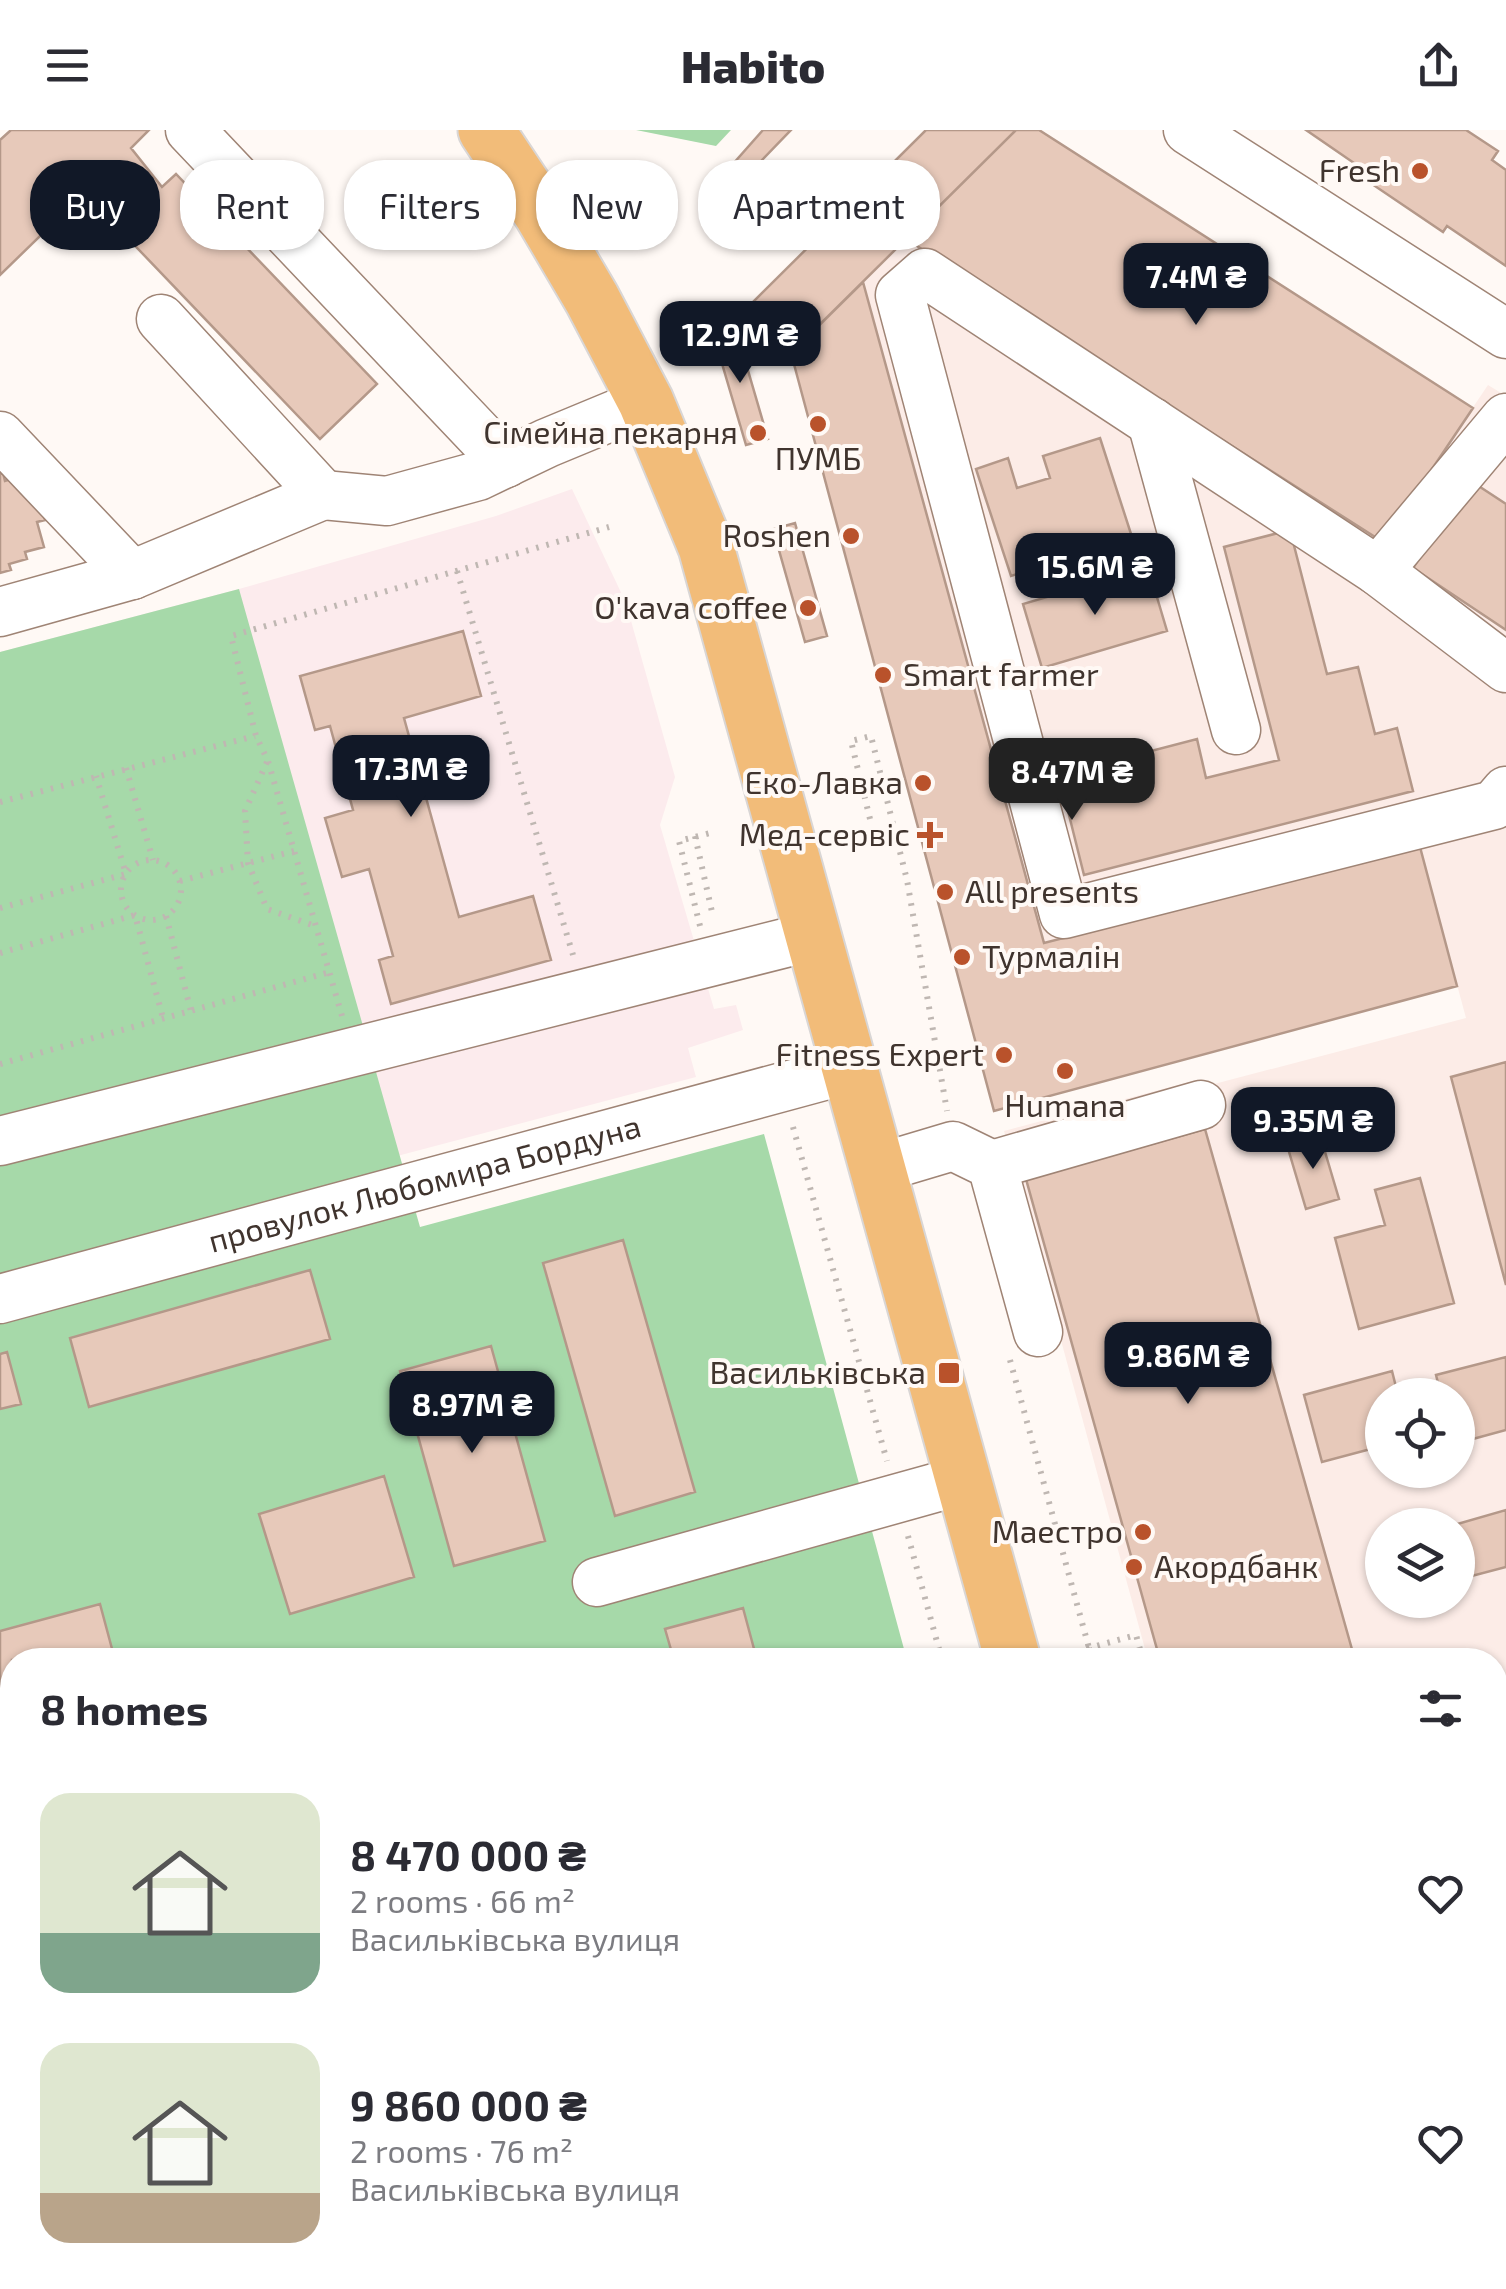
<!DOCTYPE html>
<html lang="en">
<head>
<meta charset="utf-8">
<style>
	:root { --surface:#fff; --page:#f7f7f7; --text:#2b2b33; --muted:#7c7c81; --accent:#111827 }
	body { margin:0; font-family:"Exo 2",sans-serif; background:var(--page); color:var(--text); height:100vh; display:flex; flex-direction:column; font-size:38px; white-space:nowrap }
	* { box-sizing:border-box; margin:0 }
	p { font-size:32px; color:var(--muted) }
	.icon { flex:none; width:55px; height:55px; fill:none; stroke:currentColor; stroke-width:2; stroke-linecap:round; stroke-linejoin:round }
	.map { position:relative; flex:1; overflow:hidden }
	.sheet { position:absolute; left:0px; top:1518px; width:1508px; height:642px; display:flex; flex-direction:column; background:var(--surface); border-radius:40px 40px 0 0; box-shadow:0 2px 8px #0004 }
	.sheet>* { flex:none }
	.hud { position:absolute; left:30px; top:30px; width:1000px; height:90px; display:flex; gap:20px }
	.controls { position:absolute; left:1365px; top:1248px; display:grid; gap:20px }
	.controls a { display:grid; place-items:center; width:110px; height:110px; border-radius:50%; background:var(--surface); box-shadow:0 2px 8px #0004; font-size:50px }
	.price { position:absolute; translate:-50% -85px; padding:0 22px; border-radius:20px; background:var(--accent); color:#fff; font-size:32px; line-height:65px; filter:drop-shadow(0 2px 5px #0008) }
	.price::after { content:''; position:absolute; left:50%; top:60px; width:30px; height:22px; margin-left:-15px; background:inherit; clip-path:polygon(0 0,100% 0,50% 100%) }
	.price.active { background:#222; color:#fff }
	ul { padding:0; list-style:none }
	li { display:flex; align-items:center; gap:30px; height:250px; padding:0 40px }
	li span { display:grid; place-items:center; flex:none; width:280px; height:200px; border-radius:30px; color:#555 }
	li>.icon { margin-inline-start:auto }
	span .icon { width:120px; height:120px; fill:#fffc; stroke-width:1 }
	li b { font-size:42px }
	h2 { display:flex; justify-content:space-between; align-items:center; height:120px; padding:0 40px; font-size:42px }
	.tag { padding:0 35px; border-radius:40px; background:var(--surface); box-shadow:0 2px 8px #0004; font-size:35px; line-height:90px }
	.tag.active { background:var(--accent); color:#fff }
	header { display:flex; justify-content:space-between; align-items:center; height:130px; padding:0 40px; background:var(--surface); font-size:45px; font-weight:800 }
	.map>svg:first-child { display:block }
	.industrial { fill:#fcece7; fill-rule:evenodd }
	.medical { fill:#fcebed }
	.green { fill:#a6d9a9 }
	.building { fill:#e7c9ba; stroke:#b49889; stroke-width:2.5 }
	.lines { fill:none; stroke-linecap:round; stroke-linejoin:round }
	.minor-casing { stroke:#9f8475; stroke-width:51 }
	.major-casing { stroke:#d9d6d5; stroke-width:59 }
	.path { stroke:#bfb7b2; stroke-width:6; stroke-dasharray:2.5 8; stroke-linecap:butt }
	.minor { stroke:#fff; stroke-width:48 }
	.major { stroke:#f2bc79; stroke-width:55 }
	.poi-dot { fill:#b9522b; stroke:#fff9f5; stroke-width:4 }
	.labels { text-anchor:middle; stroke-width:8; stroke-linejoin:round; paint-order:stroke }
	.poi-label { font-size:32px; fill:#40342e; stroke:#fff9f5; text-anchor:end }
	.street-label { font-size:32px; fill:#40342e; stroke:#fff9f5 }
</style>
</head>
<body>
<header><svg class="icon" aria-label="menu" viewBox="0 0 24 24"><path d="M4 6h16M4 12h16M4 18h16"/></svg>Habito<svg class="icon" aria-label="share" viewBox="0 0 24 24"><path d="M12 15V3M7 8l5-5 5 5M5 13v7h14v-7"/></svg></header>
<div class="map">
<svg width="1506" height="2159" viewBox="0 0 1506 2159">
	<rect width="100%" height="100%" fill="#fff9f5"/>
	<path class="industrial" d="M906,109L1383,411L1488,255L1506,266V1747L1495,1750V1530H1148L1004,1001L1197,950L1199,958L1466,888L1420,718L1044,813L863,152ZM1382,1265H1458V1340H1382ZM1382,1395H1458V1470H1382Z
		M1506,2091V2159H1374L1371,2148H1495V2093Z"/>
	<path class="medical" d="M572,359L626,473L675,647L660,695L714,879L736,875L743,900L688,918L696,947L0,1131V522L239,459L496,386Z"/>
	<path class="green" d="M636,0H731L716,16Z
		M239,459L420,1097L764,1004L907,1530H12V2148H698L652,2159H0V522Z
		M1285,2148H1351L1354,2159H1271L1269,2152Z"/>
	<path class="building" d="M11,0H149L131,18L162,57L176,44L377,254L320,309L119,99L148,71L113,35L0,145V10Z
		M763,0H791L737,56L725,43Z
		M926,0H1016L791,223L747,178Z
		M1016,0H1039L1473,278L1383,412L906,109Z
		M1306,0H1466L1498,21L1492,30L1506,40V136L1447,96L1443,102L1366,50L1370,44Z
		M863,152L1044,813L1420,717L1457,856L994,981L791,223Z
		M735,196L768,309L746,315L713,203Z
		M1100,308L1132,407L1011,446L976,339L1008,328L1017,358L1050,348L1043,326Z
		M3,343L5,351L25,345L39,369L45,390L37,392L44,417L25,422L27,429L9,434L11,440L0,443V344Z
		M1471,351L1506,374V500L1413,438Z
		M795,393L827,506L805,512L773,399Z
		M1290,400L1327,544L1358,537L1375,604L1397,598L1413,661L1084,745L1059,645L1197,609L1206,648L1279,630L1224,417Z
		M1148,437L1167,501L1042,538L1023,474Z
		M463,501L481,566L404,588L459,787L533,766L551,830L391,874L379,830L393,826L369,739L342,747L325,688L353,680L330,596L315,600L300,546Z
		M1506,932V1155L1451,947Z
		M1205,999L1355,1530H1160L1026,1049Z
		M1320,1005L1339,1069L1306,1079L1287,1015Z
		M1420,1048L1454,1173L1359,1199L1335,1108L1385,1095L1375,1060Z
		M623,1110L695,1362L615,1386L543,1133Z
		M310,1140L330,1209L89,1277L70,1208Z
		M491,1216L545,1411L454,1436L400,1241Z
		M7,1222L21,1274L0,1279V1224Z
		M1506,1227V1300L1458,1313V1265H1441L1436,1245Z
		M1392,1241L1398,1265H1382V1316L1322,1332L1304,1265Z
		M384,1346L414,1447L290,1484L259,1384Z
		M1506,1380V1437L1468,1447L1458,1410V1395H1454Z
		M100,1474L115,1530H12V1561L0,1565V1501Z
		M743,1478L757,1530H674L665,1499Z
		M1506,1592V1676L1495,1679V1595Z
		M1506,1894V1978L1495,1981V1897Z
		M1506,2143V2159H1451L1495,2148Z
		M305,2148H397L401,2159H308Z
		M952,2148H1020L1023,2159H929L928,2155Z"/>
	<g class="lines">
		<defs>
			<g id="minor">
				<path d="M190,0L506,333"/>
				<path d="M1188,0L1506,204"/>
				<path d="M1152,292L1236,600"/>
				<path d="M0,306L132,445"/>
				<path d="M323,365L387,371L478,346L547,313L646,272"/>
				<path d="M1378,441L1506,288"/>
				<path d="M0,482L132,445L323,365L161,189"/>
				<path d="M1506,538L1378,441L925,143L900,165L1064,784L1494,675L1506,661"/>
				<path d="M0,1011L813,806"/>
				<path d="M992,1035L1201,975"/>
				<path d="M876,1039L953,1016L992,1035L1038,1202"/>
				<path id="s1" d="M0,1169L849,939"/>
				<path d="M597,1452L963,1350"/>
				<path d="M1495,2026L1506,2024"/>
				<path d="M0,2138L6,2159"/>
				<path d="M887,2148L890,2159"/>
			</g>
			<path id="major" d="M486,0L542,84L592,169L646,272L706,417L1013,1530
				M1183,2148L1186,2159"/>
		</defs>
		<use href="#minor" class="minor-casing"/>
		<use href="#major" class="major-casing"/>
		<path class="path" d="M713,90L755,47
			M754,214L773,205
			M457,441L573,825
			M267,632L245,681L248,733L267,779L315,796
			M126,638L153,730
			M0,672L255,606
			M870,689L851,611L871,606L907,750L947,981
			M695,706L712,782
			M121 760a30 30 0 1 1 60 0a30 30 0 1 1-60 0Z
			M180,751L294,721
			M0,778L126,744L96,646
			M166,786L191,881
			M700,796L679,711L714,702
			M0,823L135,785L163,888
			M342,886L268,631L256,606L231,506L609,397
			M0,934L330,842
			M793,997L887,1331
			M1010,1230L1089,1518
			M908,1406L942,1530
			M1092,1530L1089,1518L1136,1505L1143,1530
			M1109,2148L1113,2159
			M1256,2148L1259,2159"/>
		<use href="#minor" class="minor"/>
		<use href="#major" class="major"/>
	</g>
	<g class="poi-dot">
		<circle cx="1420" cy="41" r="10"/>
		<circle cx="818" cy="294" r="10"/>
		<circle cx="758" cy="303" r="10"/>
		<circle cx="851" cy="406" r="10"/>
		<circle cx="808" cy="478" r="10"/>
		<circle cx="883" cy="545" r="10"/>
		<circle cx="923" cy="653" r="10"/>
		<path d="M925 690h10v10h10v10h-10v10h-10v-10h-10v-10h10z"/>
		<circle cx="945" cy="762" r="10"/>
		<circle cx="962" cy="827" r="10"/>
		<circle cx="1004" cy="925" r="10"/>
		<circle cx="1065" cy="941" r="10"/>
		<rect x="937" y="1231" width="24" height="24" rx="5"/>
		<circle cx="1143" cy="1402" r="10"/>
		<circle cx="1134" cy="1437" r="10"/>
	</g>
	<g class="labels">
		<g class="poi-label">
			<text x="1400" y="52">Fresh</text>
			<text x="738" y="314">Сімейна пекарня</text>
			<text x="818" y="340" text-anchor="middle">ПУМБ</text>
			<text x="831" y="417">Roshen</text>
			<text x="788" y="489">O'kava coffee</text>
			<text x="903" y="556" text-anchor="start">Smart farmer</text>
			<text x="903" y="664">Еко-Лавка</text>
			<text x="910" y="716">Мед-сервіс</text>
			<text x="965" y="773" text-anchor="start">All presents</text>
			<text x="982" y="838" text-anchor="start">Турмалін</text>
			<text x="984" y="936">Fitness Expert</text>
			<text x="1065" y="987" text-anchor="middle">Humana</text>
			<text x="926" y="1254">Васильківська</text>
			<text x="1123" y="1413">Маестро</text>
			<text x="1154" y="1448" text-anchor="start">Акордбанк</text>
		</g>
		<g class="street-label">
			<text dy="11" stroke="none"><textPath href="#s1" startOffset="440">провулок Любомира Бордуна</textPath></text>
		</g>
	</g>
</svg>
<div class="controls">
<a><svg class="icon" aria-label="locate" viewBox="0 0 24 24"><circle cx="12" cy="12" r="6"/><path d="M12 2v4M12 18v4M2 12h4M18 12h4"/></svg></a>
<a><svg class="icon" aria-label="layers" viewBox="0 0 24 24"><path d="M12 4l9 5-9 5-9-5zM3 14l9 5 9-5"/></svg></a>
</div>
<b class="price" style="left:1196px;top:198px">7.4M ₴</b>
<b class="price" style="left:740px;top:256px">12.9M ₴</b>
<b class="price" style="left:1095px;top:488px">15.6M ₴</b>
<b class="price" style="left:411px;top:690px">17.3M ₴</b>
<b class="price active" style="left:1072px;top:693px">8.47M ₴</b>
<b class="price" style="left:1313px;top:1042px">9.35M ₴</b>
<b class="price" style="left:1188px;top:1277px">9.86M ₴</b>
<b class="price" style="left:472px;top:1326px">8.97M ₴</b>
<div class="hud">
<a class="tag active">Buy</a>
<a class="tag">Rent</a>
<a class="tag">Filters</a>
<a class="tag">New</a>
<a class="tag">Apartment</a>
</div>
<section class="sheet">
<h2>8 homes<svg class="icon" aria-label="filters" viewBox="0 0 24 24"><path d="M4 7h16M4 17h16"/><circle cx="9" cy="7" r="2"/><circle cx="15" cy="17" r="2"/></svg></h2>
<ul>
<li><span style="background:linear-gradient(#dfe7d0 70%,#7fa58c 0)"><svg class="icon" aria-label="home" viewBox="0 0 24 24"><path d="M3 11l9-7 9 7M6 9v11h12V9"/></svg></span><div><b>8 470 000 ₴</b><p>2 rooms · 66 m²</p><p>Васильківська вулиця</p></div><svg class="icon" aria-label="heart" viewBox="0 0 24 24"><path d="M12 20l-8-8c-3-5 5-10 8-4 3-6 11-1 8 4z"/></svg></li>
<li><span style="background:linear-gradient(#dfe7d0 75%,#b9a48a 0)"><svg class="icon" aria-label="home" viewBox="0 0 24 24"><path d="M3 11l9-7 9 7M6 9v11h12V9"/></svg></span><div><b>9 860 000 ₴</b><p>2 rooms · 76 m²</p><p>Васильківська вулиця</p></div><svg class="icon" aria-label="heart" viewBox="0 0 24 24"><path d="M12 20l-8-8c-3-5 5-10 8-4 3-6 11-1 8 4z"/></svg></li>
</ul>
</section>
</div>
</body>
</html>
